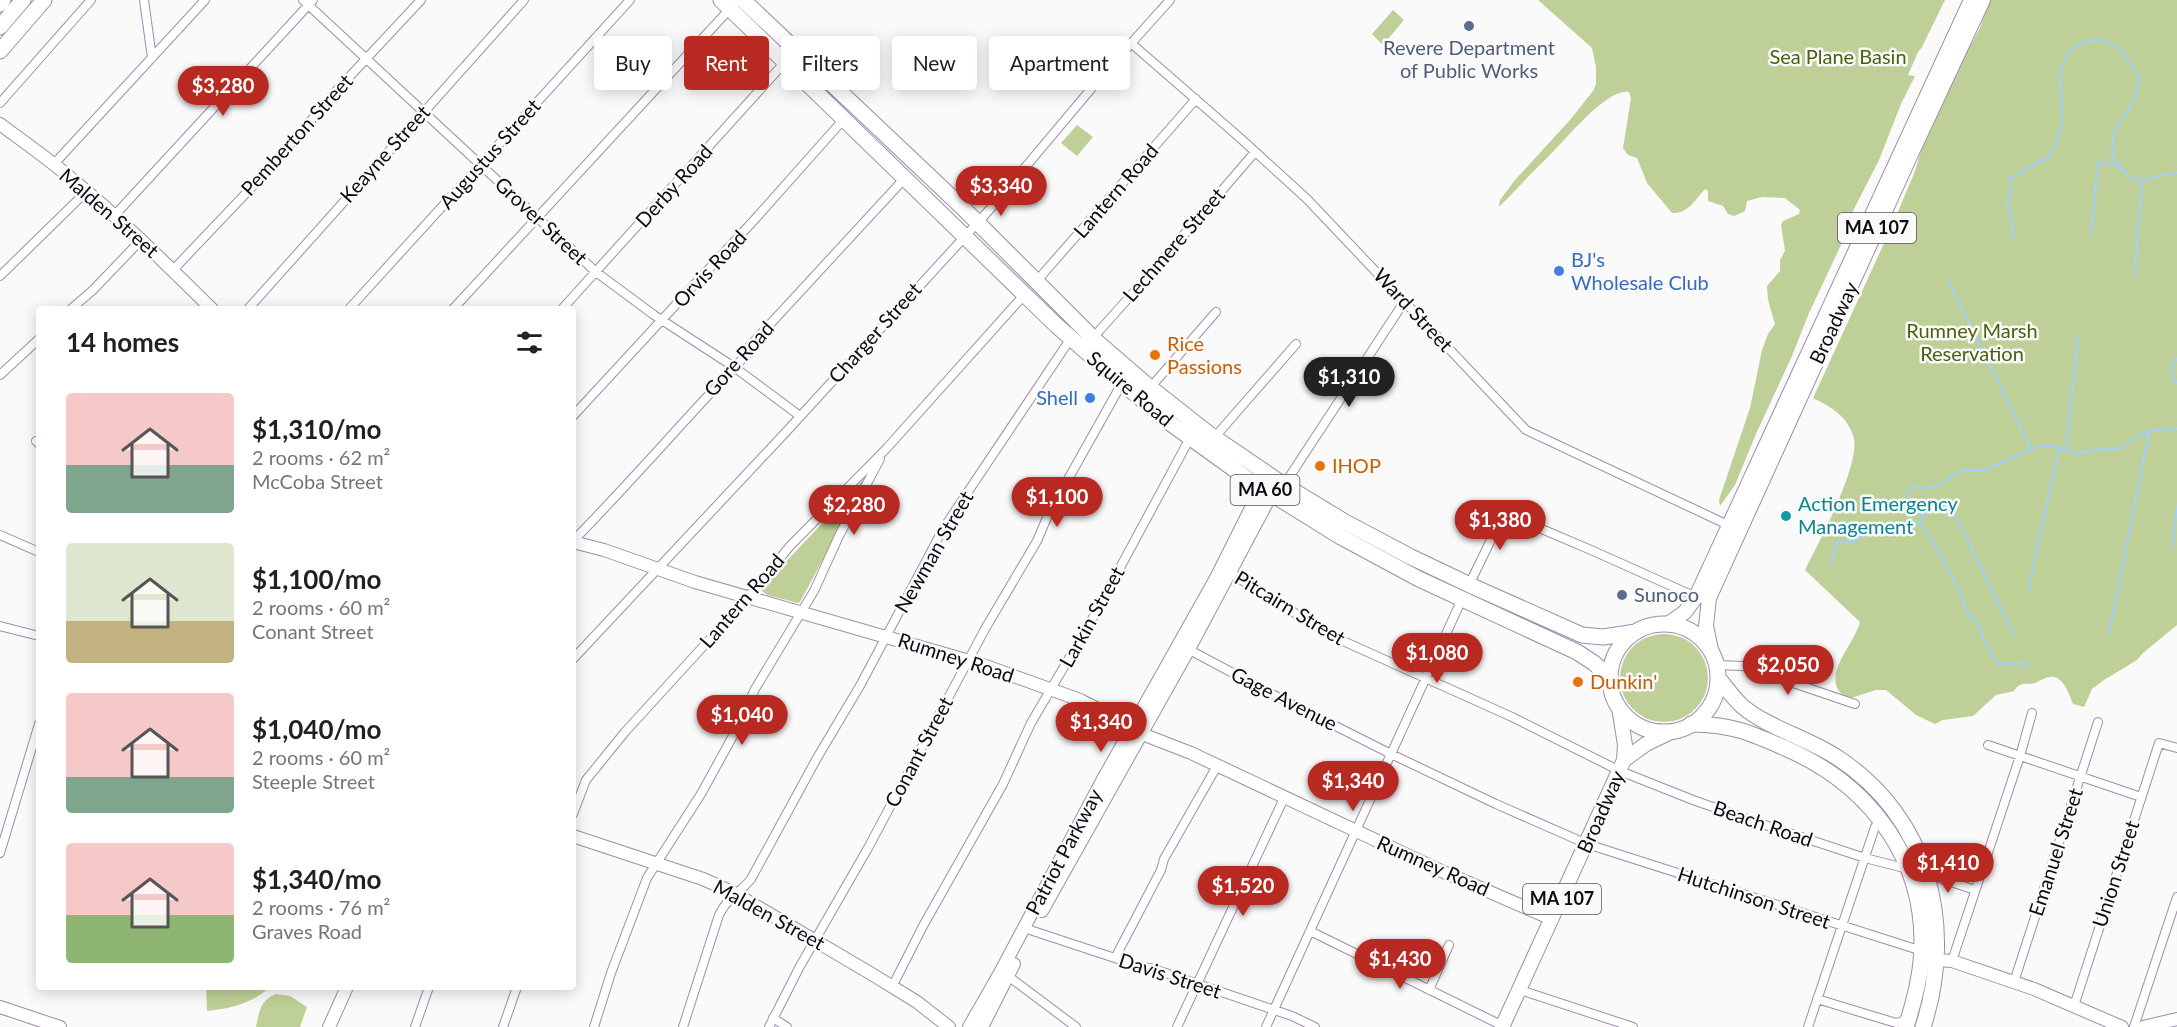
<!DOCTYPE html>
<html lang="en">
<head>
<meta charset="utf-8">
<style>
	:root { --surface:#fff; --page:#f2f2f2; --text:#202124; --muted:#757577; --accent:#b82921 }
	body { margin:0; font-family:Lato,sans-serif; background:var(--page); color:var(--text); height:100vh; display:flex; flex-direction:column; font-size:22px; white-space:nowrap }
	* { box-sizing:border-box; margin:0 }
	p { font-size:20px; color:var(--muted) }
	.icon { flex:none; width:33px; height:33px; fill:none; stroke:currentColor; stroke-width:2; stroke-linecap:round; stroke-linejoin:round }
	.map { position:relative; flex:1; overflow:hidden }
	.details { position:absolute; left:36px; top:306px; width:540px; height:684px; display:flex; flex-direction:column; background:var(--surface); border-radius:6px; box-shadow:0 3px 15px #0003 }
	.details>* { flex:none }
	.hud { position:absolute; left:594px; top:36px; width:570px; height:54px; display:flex; gap:12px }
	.price { position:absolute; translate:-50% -51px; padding:0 14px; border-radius:21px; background:var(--accent); color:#fff; font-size:20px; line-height:39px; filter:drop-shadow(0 2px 3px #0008) }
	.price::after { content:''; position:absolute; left:50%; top:36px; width:18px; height:14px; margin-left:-9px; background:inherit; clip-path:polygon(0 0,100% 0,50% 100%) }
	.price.current { background:#222; color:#fff }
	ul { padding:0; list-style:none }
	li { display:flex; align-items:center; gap:18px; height:150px; padding:0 30px }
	li span { display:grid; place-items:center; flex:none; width:168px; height:120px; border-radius:6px; color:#555 }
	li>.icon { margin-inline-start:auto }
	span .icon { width:72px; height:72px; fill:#fffc; stroke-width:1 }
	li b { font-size:26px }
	h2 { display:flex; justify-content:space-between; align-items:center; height:72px; padding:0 30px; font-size:26px }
	.pill { padding:0 21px; border-radius:6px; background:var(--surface); box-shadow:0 3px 15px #0003; font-size:21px; line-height:54px }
	.pill.current { background:var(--accent); color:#fff }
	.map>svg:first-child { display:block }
	.green { fill:#bed097 }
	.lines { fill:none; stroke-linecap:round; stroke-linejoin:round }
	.stream { stroke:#a1d0fd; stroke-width:2 }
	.street-casing { stroke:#9f8cab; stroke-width:10 }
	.secondary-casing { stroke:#9f8cab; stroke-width:14 }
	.primary-casing { stroke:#9f8cab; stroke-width:16 }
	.highway-casing { stroke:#9f8cab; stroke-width:17 }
	.street { stroke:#fff; stroke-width:8 }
	.secondary { stroke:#fff; stroke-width:12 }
	.primary { stroke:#fff; stroke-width:14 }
	.highway { stroke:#fff; stroke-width:15 }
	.service-dot { fill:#5c6f8a; stroke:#fafafa; stroke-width:2 }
	.shop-dot { fill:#3f7fe0; stroke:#fafafa; stroke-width:2 }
	.food-dot { fill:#e8710a; stroke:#fafafa; stroke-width:2 }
	.culture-dot { fill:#0f9aa8; stroke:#fafafa; stroke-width:2 }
	.labels { text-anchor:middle; stroke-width:5; stroke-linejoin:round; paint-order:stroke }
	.shield { fill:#fafafa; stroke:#565159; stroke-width:1.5 }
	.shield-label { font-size:18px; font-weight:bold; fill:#100914 }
	.service-label { font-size:20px; fill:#4e5e75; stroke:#fafafa }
	.park-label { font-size:20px; fill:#4d600e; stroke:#fafafa }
	.street-label { font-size:20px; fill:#100914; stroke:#fafafa }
	.shop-label { font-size:20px; fill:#366cbe; stroke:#fafafa; text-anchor:start }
	.food-label { font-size:20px; fill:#c56008; stroke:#fafafa; text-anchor:start }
	.culture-label { font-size:20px; fill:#0d838f; stroke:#fafafa; text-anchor:start }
</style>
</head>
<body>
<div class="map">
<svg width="2177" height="1027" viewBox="0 0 2177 1027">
	<rect width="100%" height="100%" fill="#fafafa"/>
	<path class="green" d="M1538,0H1945L1922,47L1918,52L1908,75L1915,76L1901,104L1879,160L1853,211L1841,245L1809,313L1792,356L1756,434L1735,485L1720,506L1719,500L1750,408L1762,350L1768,334L1775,324L1768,300L1767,286L1780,271V260L1785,251L1781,225L1783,221L1799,214L1800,210L1785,198L1762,197L1747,201L1745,211L1734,216L1728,214L1723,206L1708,201V191L1705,189C1696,199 1688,214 1672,213L1647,183L1637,158L1628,155L1623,148L1631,98L1629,92C1606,88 1564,142 1548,157C1531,173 1516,190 1499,207L1500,200L1515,180L1570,120L1593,91L1596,84V67L1592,48Z
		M1990,0H2177V625L2143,653L2137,660L2104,680L2092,689L2084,707L2073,704C2069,694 2063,674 2049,677C2044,678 2040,681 2035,683C2026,685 2020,681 2014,691L1996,695L1973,716L1943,720L1935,724L1916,715L1886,690H1876L1848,699C1816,680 1854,646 1860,622L1805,570C1818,544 1863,461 1853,435C1846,415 1831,407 1813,398L1892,226L1915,171L1924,140L1956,72L1980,28Z
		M1393,10L1404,20L1383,45L1372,34Z
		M1077,125L1093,137L1077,156L1061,143Z
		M864,479L865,481L800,602L798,603L767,595L762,591L763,586Z
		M1620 678a44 44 0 1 1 88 0a44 44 0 1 1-88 0Z
		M206,987H270C253,1003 230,1009 207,1011Z
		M276,994L290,996L307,1007L300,1027H256C259,1012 260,1000 276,994Z"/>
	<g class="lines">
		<path class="stream" d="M2091,233L2098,162L2117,165
			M2013,238L2010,210L2007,207L2011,190L2010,178L2020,174L2025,169L2033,166L2036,163L2046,159L2055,147L2063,116L2059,76L2067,54L2079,44L2100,39L2118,48L2138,73L2139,80L2135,98L2113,134L2112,152L2118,165L2130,178L2142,180L2177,172
			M2134,279L2142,180
			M1948,280L2031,449
			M2177,359L2173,362C2170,371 2170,376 2177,383
			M2066,450L2078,337
			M1922,515L1912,505L1907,494L1911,486L1926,488L1941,484L1951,476L1965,470L1981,471L1990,468L2037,447L2051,445L2077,454L2090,450L2112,449L2121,448L2133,439L2148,431L2177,428
			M1920,523C1929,532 1967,602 1967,613L1977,622L1983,638L1998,665L2020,663L2029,666
			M2172,547L2177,506
			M1833,562L1831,557L1834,555L1837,542L1841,541L1849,543L1865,535L1882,532L1893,526L1920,523L1922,515C1930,512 1942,507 1951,506L2014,635
			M2028,591L2059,448
			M2109,635L2149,432"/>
		<defs>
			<path id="street" d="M144,0L152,58
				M303,0L596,272L654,315L734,367L800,416
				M1132,44L1239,137L1307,199L1526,430L1728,525
				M0,103L91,0
				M54,164L205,0
				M114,216L313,0
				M173,270L271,167L337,90L421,0
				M0,276L87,191
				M1035,283L1196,99
				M71,309L93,290L141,240
				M248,309L524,0
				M349,309L630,0
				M453,309L738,0
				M562,309L785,62
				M1094,339L1099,331L1150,274L1255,152
				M0,375L39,339
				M1150,388L1216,312
				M573,416L756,218L844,119
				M1214,438L1296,344
				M36,441L39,444
				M1284,485L1404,302
				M0,535L39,552
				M573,541C634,479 690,413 750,351L749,347L905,178
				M1227,571L1332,636L1512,717L1620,771L1693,800L1744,818L1865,858L1908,869
				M1469,585L1504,513L1591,550L1696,597
				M0,626L39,636
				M1184,647L1276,696L1391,754L1496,804L1587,844L1922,951
				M573,659L785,433L991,208L1101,77L1170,0
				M1717,665L1743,666L1855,704
				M1988,745L2141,797
				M573,814L586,780L625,732L741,605L790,546L886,449L1025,294
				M0,853L39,724
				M1927,874L1975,890
				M1024,928L1139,966L1154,969L1292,1016L1315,1027
				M1310,931L1503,1026
				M1115,958L1161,870L1164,859L1217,766
				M1952,961L2020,756L2032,713
				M1004,973L1076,1027
				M2014,982L2098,722
				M892,987L923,926L1003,784L1031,723L1095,614L1190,438
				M1429,990L1449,945
				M1520,990L1633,1027
				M1817,999L1896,1023L1908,1020
				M2074,1006L2159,743L2177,748
				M773,1018L787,1027
				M415,1027L429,987
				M503,1027L517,987
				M594,1027L611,973L647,878L701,794L734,734L755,689L814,591L839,536L880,459
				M683,1027L719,915C730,894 739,894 751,879L817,758L861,684L943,529L1071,338
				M769,1027L799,968L868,848L985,629L1037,541L1048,515L1122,383
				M1177,1027L1285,796
				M1266,1027L1462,599
				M1808,1027L1875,827L1880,819
				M2134,1027L2177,897"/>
			<path id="secondary" d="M0,124C25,143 50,160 73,180C122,220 167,265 212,309
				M573,542L604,550L695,582L983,665L1080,700L1134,727L1142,734L1191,753L1439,870L1552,919
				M573,836L703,879L734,893L870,973L917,1002L949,1027
				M1042,911L1189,649L1269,499
				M1937,960L1952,961L2034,989L2122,1027
				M0,1007L60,1027
				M329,1027L347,987
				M969,1027L1001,971L1102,781L1216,578L1259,492
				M982,1027L1014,964
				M2143,1027L2177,1019"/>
			<path id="primary" d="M1668,624L1685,612L1696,597L1971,0
				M1711,650L1706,626L1709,598L1912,152L1983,0
				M1624,760L1646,744L1673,731
				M1502,1027L1624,760L1625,745L1619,707"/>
			<path id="highway" d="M721,0L1056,325L1122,383L1170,423L1249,480L1341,537L1419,579L1577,652L1594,663L1611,679
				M743,0L962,207L1097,342L1148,386L1209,434L1284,485L1345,522L1411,557L1474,587L1582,635L1603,637L1636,632
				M0,4L3,0
				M0,27L23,0
				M0,51L44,0
				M1610 678a54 54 0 1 1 108 0a54 54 0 1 1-108 0Z
				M1718,678C1726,687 1733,698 1742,706C1766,727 1810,739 1838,758C1929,818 1956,926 1923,1027
				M1691,724C1731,724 1751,733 1787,749C1872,786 1930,864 1921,961C1919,984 1913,1005 1906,1027"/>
		</defs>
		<use href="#street" class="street-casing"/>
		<use href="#secondary" class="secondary-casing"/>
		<use href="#primary" class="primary-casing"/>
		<use href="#highway" class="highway-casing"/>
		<use href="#street" class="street"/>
		<use href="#secondary" class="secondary"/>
		<use href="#primary" class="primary"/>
		<use href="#highway" class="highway"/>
	</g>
	<g class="service-dot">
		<circle cx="1469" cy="26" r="6"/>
		<circle cx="1622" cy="595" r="6"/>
	</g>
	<g class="shop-dot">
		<circle cx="1559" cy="271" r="6"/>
		<circle cx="1090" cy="398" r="6"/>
	</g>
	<g class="food-dot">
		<circle cx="1155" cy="355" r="6"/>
		<circle cx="1320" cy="466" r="6"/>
		<circle cx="1578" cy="682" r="6"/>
	</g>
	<circle class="culture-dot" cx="1786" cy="516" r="6"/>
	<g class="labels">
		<g class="shield">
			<rect x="1838" y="213" width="78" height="30" rx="4.5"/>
			<rect x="1230.5" y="475" width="69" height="30" rx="4.5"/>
			<rect x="1523" y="884" width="78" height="30" rx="4.5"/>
		</g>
		<g class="shield-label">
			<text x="1877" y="234">MA 107</text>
			<text x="1265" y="496">MA 60</text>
			<text x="1562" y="905">MA 107</text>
		</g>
		<g class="service-label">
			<text x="1469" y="55">Revere Department<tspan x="1469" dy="23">of Public Works</tspan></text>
			<text x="1634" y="602" text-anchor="start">Sunoco</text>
		</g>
		<g class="park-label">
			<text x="1838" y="64">Sea Plane Basin</text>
			<text x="1972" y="338">Rumney Marsh<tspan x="1972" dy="23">Reservation</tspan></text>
		</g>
		<g class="street-label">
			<text transform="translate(297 135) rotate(-48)" y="7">Pemberton Street</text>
			<text transform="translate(385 154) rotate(-48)" y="7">Keayne Street</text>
			<text transform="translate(490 154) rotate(-48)" y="7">Augustus Street</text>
			<text transform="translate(674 186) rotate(-48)" y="7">Derby Road</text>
			<text transform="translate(1116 191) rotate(-49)" y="7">Lantern Road</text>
			<text transform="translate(109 213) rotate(41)" y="7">Malden Street</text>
			<text transform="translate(541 221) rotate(43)" y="7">Grover Street</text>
			<text transform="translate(1174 245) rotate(-49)" y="7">Lechmere Street</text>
			<text transform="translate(710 269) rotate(-47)" y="7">Orvis Road</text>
			<text transform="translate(1413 310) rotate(47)" y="7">Ward Street</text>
			<text transform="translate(1834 323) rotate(-65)" y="7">Broadway</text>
			<text transform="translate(875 333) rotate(-48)" y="7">Charger Street</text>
			<text transform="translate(739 359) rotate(-48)" y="7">Gore Road</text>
			<text transform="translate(1130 389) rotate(40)" y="7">Squire Road</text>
			<text transform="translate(934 552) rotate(-60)" y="7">Newman Street</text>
			<text transform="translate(742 601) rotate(-49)" y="7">Lantern Road</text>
			<text transform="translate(1290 608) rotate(31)" y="7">Pitcairn Street</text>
			<text transform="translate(1092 617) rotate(-61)" y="7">Larkin Street</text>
			<text transform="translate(956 658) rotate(18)" y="7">Rumney Road</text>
			<text transform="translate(1284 699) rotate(27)" y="7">Gage Avenue</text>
			<text transform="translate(919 752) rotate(-62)" y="7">Conant Street</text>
			<text transform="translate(1601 812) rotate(-66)" y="7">Broadway</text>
			<text transform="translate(1763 824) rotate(19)" y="7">Beach Road</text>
			<text transform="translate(1064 852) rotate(-62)" y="7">Patriot Parkway</text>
			<text transform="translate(2056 852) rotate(-72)" y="7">Emanuel Street</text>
			<text transform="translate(1433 866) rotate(24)" y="7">Rumney Road</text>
			<text transform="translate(2116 874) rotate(-72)" y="7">Union Street</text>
			<text transform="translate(1754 898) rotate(18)" y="7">Hutchinson Street</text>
			<text transform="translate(769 915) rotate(29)" y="7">Malden Street</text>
			<text transform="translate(1170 976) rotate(18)" y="7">Davis Street</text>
		</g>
		<g class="shop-label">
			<text x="1571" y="267">BJ's<tspan x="1571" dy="23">Wholesale Club</tspan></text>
			<text x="1078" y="405" text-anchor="end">Shell</text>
		</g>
		<g class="food-label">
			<text x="1167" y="351">Rice<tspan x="1167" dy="23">Passions</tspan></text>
			<text x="1332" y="473">IHOP</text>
			<text x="1590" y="689">Dunkin'</text>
		</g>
		<g class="culture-label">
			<text x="1798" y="511">Action Emergency<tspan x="1798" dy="23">Management</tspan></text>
		</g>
	</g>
</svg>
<b class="price" style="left:223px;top:117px">$3,280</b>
<b class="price" style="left:1001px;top:217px">$3,340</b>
<b class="price current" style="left:1349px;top:408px">$1,310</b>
<b class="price" style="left:1057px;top:528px">$1,100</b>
<b class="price" style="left:854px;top:536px">$2,280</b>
<b class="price" style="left:1500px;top:551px">$1,380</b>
<b class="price" style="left:1437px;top:684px">$1,080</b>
<b class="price" style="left:1788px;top:696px">$2,050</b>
<b class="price" style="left:742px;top:746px">$1,040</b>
<b class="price" style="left:1101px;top:753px">$1,340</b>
<b class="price" style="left:1353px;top:812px">$1,340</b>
<b class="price" style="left:1948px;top:894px">$1,410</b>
<b class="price" style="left:1243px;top:917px">$1,520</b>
<b class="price" style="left:1400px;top:990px">$1,430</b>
<div class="hud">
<a class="pill">Buy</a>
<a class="pill current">Rent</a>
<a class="pill">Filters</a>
<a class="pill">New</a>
<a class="pill">Apartment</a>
</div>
<section class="details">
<h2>14 homes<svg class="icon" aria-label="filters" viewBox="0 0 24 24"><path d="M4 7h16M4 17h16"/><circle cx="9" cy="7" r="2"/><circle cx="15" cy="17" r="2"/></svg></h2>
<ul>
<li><span style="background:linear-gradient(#f6c9c9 60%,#7fa58c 0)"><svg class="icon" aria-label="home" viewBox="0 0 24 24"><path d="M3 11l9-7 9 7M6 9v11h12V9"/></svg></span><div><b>$1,310/mo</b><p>2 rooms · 62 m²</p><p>McCoba Street</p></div></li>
<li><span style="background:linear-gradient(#dfe7d0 65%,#c2b280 0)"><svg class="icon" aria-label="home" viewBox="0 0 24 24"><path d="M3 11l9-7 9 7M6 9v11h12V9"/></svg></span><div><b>$1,100/mo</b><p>2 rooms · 60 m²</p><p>Conant Street</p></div></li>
<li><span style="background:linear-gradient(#f6c9c9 70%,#7fa58c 0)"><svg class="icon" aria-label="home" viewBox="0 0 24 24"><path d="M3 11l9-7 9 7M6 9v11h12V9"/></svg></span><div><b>$1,040/mo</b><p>2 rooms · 60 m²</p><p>Steeple Street</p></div></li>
<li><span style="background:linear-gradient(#f6c9c9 60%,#8fb573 0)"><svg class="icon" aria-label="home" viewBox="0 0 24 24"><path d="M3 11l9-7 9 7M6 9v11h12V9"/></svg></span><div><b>$1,340/mo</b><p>2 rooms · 76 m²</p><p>Graves Road</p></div></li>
</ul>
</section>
</div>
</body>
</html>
